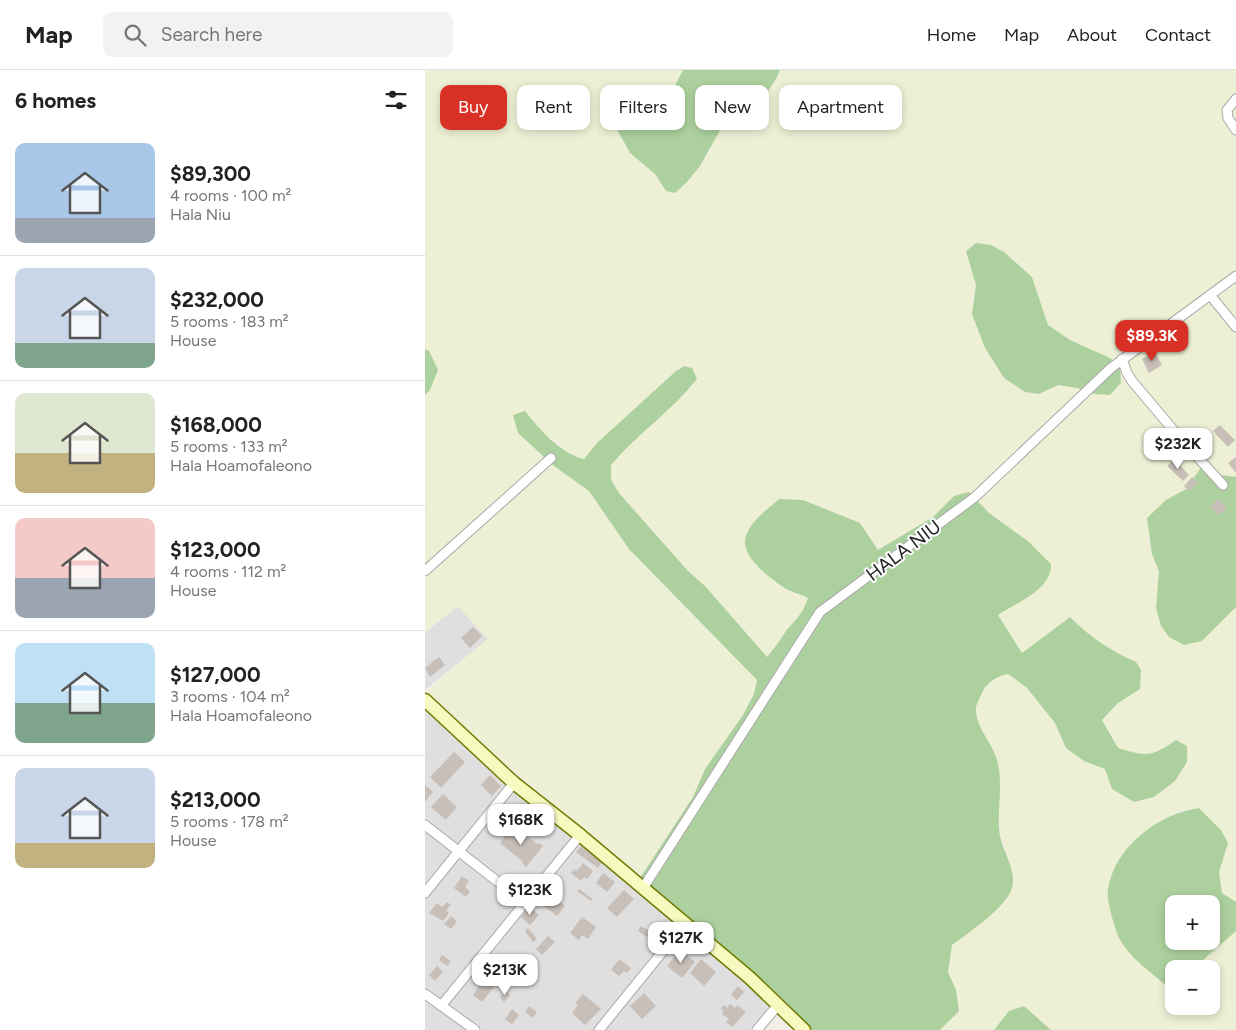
<!DOCTYPE html>
<html lang="en">
<head>
<meta charset="utf-8">
<style>
	:root { --surface:#fff; --page:#f2f2f2; --text:#222; --muted:#767676; --line:#e0e0e0; --accent:#d93025 }
	body { margin:0; font-family:Figtree,sans-serif; background:var(--page); color:var(--text); height:100vh; display:flex; flex-direction:column; font-size:19px; white-space:nowrap }
	* { box-sizing:border-box; margin:0 }
	p { font-size:16px; color:var(--muted) }
	.icon { flex:none; width:28px; height:28px; fill:none; stroke:currentColor; stroke-width:2; stroke-linecap:round; stroke-linejoin:round }
	.map { position:relative; flex:1; overflow:hidden }
	.side { display:flex; flex-direction:column; background:var(--surface); width:425px }
	.side>* { flex:none }
	.guide { position:absolute; left:15px; top:15px; width:475px; height:45px; display:flex; gap:10px }
	.tools { position:absolute; left:740px; top:825px; display:grid; gap:10px }
	.tools a { display:grid; place-items:center; width:55px; height:55px; border-radius:10px; background:var(--surface); box-shadow:0 2px 8px #0003; font-size:25px }
	.price { position:absolute; translate:-50% -42px; padding:0 11px; border-radius:10px; background:#fff; color:#222; font-size:16px; line-height:32px; filter:drop-shadow(0 1px 2px #0008) }
	.price::after { content:''; position:absolute; left:50%; top:30px; width:15px; height:11px; margin-left:-8px; background:inherit; clip-path:polygon(0 0,100% 0,50% 100%) }
	.price.current { background:var(--accent); color:#fff }
	ul { padding:0; list-style:none }
	li { display:flex; align-items:center; gap:15px; height:125px; padding:0 15px }
	li+li { border-top:1px solid var(--line) }
	li span { display:grid; place-items:center; flex:none; width:140px; height:100px; border-radius:10px; color:#555 }
	li>.icon { margin-inline-start:auto }
	span .icon { width:60px; height:60px; fill:#fffc; stroke-width:1 }
	li b { font-size:21px }
	h2 { display:flex; justify-content:space-between; align-items:center; height:60px; padding:0 15px; font-size:21px }
	.tag { padding:0 18px; border-radius:10px; background:var(--surface); box-shadow:0 2px 8px #0003; font-size:18px; line-height:45px }
	.tag.current { background:var(--accent); color:#fff }
	header { display:flex; align-items:center; gap:30px; box-sizing:border-box; height:70px; padding:0 25px; background:var(--surface); border-bottom:1px solid var(--line) }
	header strong { font-size:24px }
	nav { display:flex; gap:28px; margin-inline-start:auto; font-size:18px }
	.search { width:350px; height:45px; background:var(--page); display:flex; align-items:center; gap:12px; box-sizing:border-box; padding:0 18px; border-radius:10px; color:var(--muted); font-size:19px }
	main { display:flex; flex:1; min-height:0 }
	.map>svg:first-child { display:block }
	.residential { fill:#e0dfdf }
	.farmland { fill:#eef0d5; fill-rule:evenodd }
	.forest { fill:#add19e; fill-rule:evenodd }
	.building { fill:#c7bfb8 }
	.lines { fill:none; stroke-linecap:round; stroke-linejoin:round }
	.street-casing { stroke:#a9a9a9; stroke-width:11 }
	.secondary-casing { stroke:#707d05; stroke-width:15 }
	.street { stroke:#fff; stroke-width:9 }
	.secondary { stroke:#f7fabf; stroke-width:12 }
	.labels { text-anchor:middle; stroke-width:4; stroke-linejoin:round; paint-order:stroke }
	.street-label { font-size:19px; fill:#222; stroke:#fff }
</style>
</head>
<body>
<header>
<strong>Map</strong>
<div class="search"><svg class="icon" aria-label="search" viewBox="0 0 24 24"><circle cx="10" cy="10" r="6"/><path d="M15 15l6 6"/></svg>Search here</div>
<nav><a>Home</a><a>Map</a><a>About</a><a>Contact</a></nav>
</header>
<main>
<section class="side">
<h2>6 homes<svg class="icon" aria-label="filters" viewBox="0 0 24 24"><path d="M4 7h16M4 17h16"/><circle cx="9" cy="7" r="2"/><circle cx="15" cy="17" r="2"/></svg></h2>
<ul>
<li><span style="background:linear-gradient(#a9c7e8 75%,#9aa5b1 0)"><svg class="icon" aria-label="home" viewBox="0 0 24 24"><path d="M3 11l9-7 9 7M6 9v11h12V9"/></svg></span><div><b>$89,300</b><p>4 rooms · 100 m²</p><p>Hala Niu</p></div></li>
<li><span style="background:linear-gradient(#c9d6e8 75%,#7fa58c 0)"><svg class="icon" aria-label="home" viewBox="0 0 24 24"><path d="M3 11l9-7 9 7M6 9v11h12V9"/></svg></span><div><b>$232,000</b><p>5 rooms · 183 m²</p><p>House</p></div></li>
<li><span style="background:linear-gradient(#dfe7d0 60%,#c2b280 0)"><svg class="icon" aria-label="home" viewBox="0 0 24 24"><path d="M3 11l9-7 9 7M6 9v11h12V9"/></svg></span><div><b>$168,000</b><p>5 rooms · 133 m²</p><p>Hala Hoamofaleono</p></div></li>
<li><span style="background:linear-gradient(#f6c9c9 60%,#9aa5b1 0)"><svg class="icon" aria-label="home" viewBox="0 0 24 24"><path d="M3 11l9-7 9 7M6 9v11h12V9"/></svg></span><div><b>$123,000</b><p>4 rooms · 112 m²</p><p>House</p></div></li>
<li><span style="background:linear-gradient(#bfe0f5 60%,#7fa58c 0)"><svg class="icon" aria-label="home" viewBox="0 0 24 24"><path d="M3 11l9-7 9 7M6 9v11h12V9"/></svg></span><div><b>$127,000</b><p>3 rooms · 104 m²</p><p>Hala Hoamofaleono</p></div></li>
<li><span style="background:linear-gradient(#c9d6e8 75%,#c2b280 0)"><svg class="icon" aria-label="home" viewBox="0 0 24 24"><path d="M3 11l9-7 9 7M6 9v11h12V9"/></svg></span><div><b>$213,000</b><p>5 rooms · 178 m²</p><p>House</p></div></li>
</ul>
</section>
<div class="map">
<svg width="811" height="960" viewBox="0 0 811 960">
	<rect width="100%" height="100%" fill="#f2efe9"/>
	<path class="residential" d="M33,536L63,569L0,620V562Z
		M0,622L53,671L111,722L330,903L362,934L338,960H0Z"/>
	<path class="farmland" d="M0,0H258L248,19L234,14H223L206,19L192,28L205,83L230,104L241,121L262,112L284,83L294,61L307,39L339,27L351,9L355,0H811V407L769,406L761,419L741,430L723,467L734,501L731,538L777,571L811,537V832L797,823L794,802L803,773L796,760L774,738L756,740L719,762L699,782L694,868L708,886L746,920L749,917V936H786V899H768L811,861V960H626L615,950L584,941L569,960H515L534,941L531,920L523,902L527,875L574,838L586,800L576,766L573,738L576,718L572,689L555,655L551,637L559,618L573,606L583,604L602,618L630,653L642,678L659,691L680,699L688,719L709,732L729,727L750,711L751,670L741,676L719,686L693,678L677,650L693,633L715,619L711,592L688,582L655,557L597,583L573,545L617,517L582,455L564,443L544,422L529,426L508,447L453,480L435,453L379,430L323,485L359,519L383,528L378,543L360,563L357,570L342,587L280,516L263,501L194,423L186,410V395L199,380L263,321L272,310L259,296L251,301L172,373L159,389L145,386L133,373L119,365L100,341L93,363L129,396L164,421L204,479L332,610L330,624L318,645L280,699L268,727L215,808L53,671L0,622L63,569L33,536L0,562V325L5,320L4,281L0,279ZM551,173L566,175L579,182L607,207L623,255L645,270L661,277L669,324L652,318L633,315L613,324L600,321L579,308L560,278L547,231L551,215L541,180Z"/>
	<path class="forest" d="M258,0H355L351,9L339,27L307,39L275,96L262,112L250,123L241,121L230,104L205,83L194,63L185,41C199,15 221,11 248,19Z
		M551,173L566,175L579,182L607,207L623,255L645,270L685,288L695,297L696,313L685,325L669,324L652,318L633,315L614,324L600,322L579,308L560,278L547,244L551,215L541,181Z
		M0,279L4,281L13,300L5,320L0,325Z
		M259,296L267,298L272,309C247,341 212,364 186,395V410L194,423L263,501L280,516L342,587C349,579 355,570 361,561C372,548 377,545 383,528C375,524 365,522 358,517C345,508 319,489 320,471C321,454 343,439 354,429L378,430L435,453L453,480L508,447L529,426L544,422L564,443L604,472L626,494C627,520 591,533 573,545L597,583L645,547C665,567 686,581 711,592L716,600L715,619L693,633L677,650L693,678C721,686 725,688 751,670L762,676V692L750,711L729,727L709,732L687,719L680,699L659,691L641,678L630,653L602,618L583,604C572,606 562,612 557,623C555,627 552,633 551,637C550,657 567,672 572,690C579,715 571,741 575,766C578,782 592,801 587,818C581,838 544,862 527,875L523,902L531,920L534,941L515,960H387L330,903L215,808L268,727L280,699L318,645L329,624L332,610L204,479L164,421L129,396L93,363L88,345L100,341C115,360 135,383 159,389L172,373L251,301Z
		M777,396L796,405L811,407V537L777,571L759,575L744,567L736,556L731,538L734,501L727,484L722,448L741,430L761,419Z
		M774,738L796,760L803,773L794,802L797,823L811,832V861L768,899H749V917L746,920C729,904 705,889 694,868C690,859 681,829 683,820C689,777 733,744 774,738ZM749,834H786V871H749Z
		M599,936L626,960H569L584,941Z"/>
	<path class="building" d="M730,282L737,295L724,303L717,289Z
		M795,355L810,370L803,377L788,361Z
		M811,387V403L803,393Z
		M749,389L764,405L758,411L742,396Z
		M767,407L773,413L764,421L759,416Z
		M793,429L802,437L794,445L785,437Z
		M48,557L57,566L45,578L36,568Z
		M14,587L20,595L5,607L0,598Z
		M29,682L40,692L16,718L5,707Z
		M65,705L76,716L67,726L56,715Z
		M0,715L8,722L0,732Z
		M18,724L32,737L21,750L6,737Z
		M89,755L112,774L114,773L118,776L101,797L97,793L98,792L75,773Z
		M156,776L178,791L173,798L151,782Z
		M158,793L168,801L162,809L159,807L156,811L146,803L149,799L152,801Z
		M178,803L190,812L182,822L171,813Z
		M37,806L44,811L40,817L45,821L41,827L29,818Z
		M154,819L168,829L166,831L152,821Z
		M199,820L209,829L192,847L182,838Z
		M122,822L140,836L132,846L114,832Z
		M22,832L26,835L21,840L24,843L18,851L4,843L12,833L17,837Z
		M105,837L114,845L105,855L96,847Z
		M26,846L32,851L26,859L19,854Z
		M157,847L171,857L163,869L157,865L154,870L145,863Z
		M216,856L236,869L233,874L213,861Z
		M103,858L112,869L108,872L100,861Z
		M123,866L130,872L117,885L111,879Z
		M255,879L270,892L257,908L242,896Z
		M17,885L26,891L22,896L14,890Z
		M194,889L206,898L202,903L199,901L194,906L186,900Z
		M276,889L291,902L279,916L265,903Z
		M84,893L97,902L87,916L72,906Z
		M12,896L18,902L10,911L4,905Z
		M59,909L69,917L57,932L48,925Z
		M313,916L319,922L312,930L306,925Z
		M81,921L85,925L79,932L75,927Z
		M219,923L231,936L217,949L205,936Z
		M158,924L176,939L160,955L147,943L153,935L150,933Z
		M305,934L310,938L312,935L321,942L307,957L301,952L304,949L297,944L299,941L296,939L299,935L302,938Z
		M104,936L112,942L108,948L100,942Z
		M87,939L94,945L87,954L80,949Z"/>
	<g class="lines">
		<defs>
			<path id="street" d="M811,29L802,40L803,48L811,60
				M785,225L811,257
				M697,289L702,303L707,311L755,368L798,415
				M0,501L126,388
				M0,755L100,833
				M218,818L395,542L550,427L686,298L811,206
				M0,823L89,713
				M0,924L50,960
				M16,936L155,765
				M174,960L260,854
				M332,960L353,935"/>
			<path id="secondary" d="M0,630L89,713L155,765L325,908L379,960"/>
		</defs>
		<use href="#street" class="street-casing"/>
		<use href="#secondary" class="secondary-casing"/>
		<use href="#street" class="street"/>
		<use href="#secondary" class="secondary"/>
	</g>
	<g class="labels">
		<g class="street-label">
			<text transform="translate(478 480) rotate(-37)" y="7">HALA NIU</text>
		</g>
	</g>
</svg>
<div class="tools">
<a>+</a>
<a>−</a>
</div>
<b class="price current" style="left:727px;top:292px">$89.3K</b>
<b class="price" style="left:753px;top:400px">$232K</b>
<b class="price" style="left:96px;top:776px">$168K</b>
<b class="price" style="left:105px;top:846px">$123K</b>
<b class="price" style="left:256px;top:894px">$127K</b>
<b class="price" style="left:80px;top:926px">$213K</b>
<div class="guide">
<a class="tag current">Buy</a>
<a class="tag">Rent</a>
<a class="tag">Filters</a>
<a class="tag">New</a>
<a class="tag">Apartment</a>
</div>
</div>
</main>
</body>
</html>
